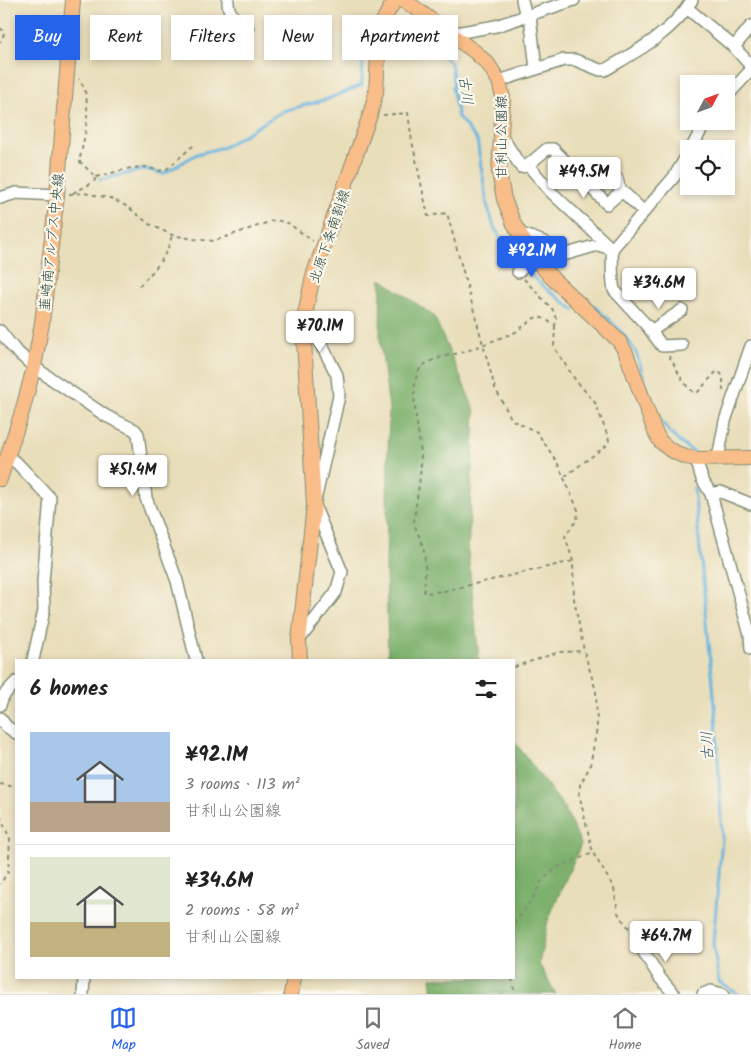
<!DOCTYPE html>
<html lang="en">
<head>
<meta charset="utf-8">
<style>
	:root { --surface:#fff; --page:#f2f2f2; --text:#222; --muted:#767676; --line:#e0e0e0; --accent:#2563eb }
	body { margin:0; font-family:Kalam,"Klee One",sans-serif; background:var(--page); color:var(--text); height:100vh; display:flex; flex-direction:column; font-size:19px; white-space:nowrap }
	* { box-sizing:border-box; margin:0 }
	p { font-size:16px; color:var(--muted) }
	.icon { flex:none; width:28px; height:28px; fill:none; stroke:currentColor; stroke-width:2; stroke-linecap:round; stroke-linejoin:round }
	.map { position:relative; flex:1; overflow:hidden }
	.side { position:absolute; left:15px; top:659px; width:500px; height:320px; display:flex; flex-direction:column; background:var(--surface); border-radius:0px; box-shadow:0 2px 8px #0003 }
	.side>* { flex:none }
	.hud { position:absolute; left:15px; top:15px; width:500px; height:45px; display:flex; gap:10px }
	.needle { width:32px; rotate:49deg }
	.buttons { position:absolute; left:680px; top:75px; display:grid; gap:10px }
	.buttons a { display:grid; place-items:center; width:55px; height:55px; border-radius:0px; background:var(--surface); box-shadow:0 2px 8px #0003; font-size:25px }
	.price { position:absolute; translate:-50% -42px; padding:0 11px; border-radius:5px; background:#fff; color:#222; font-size:16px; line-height:32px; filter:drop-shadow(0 1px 2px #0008) }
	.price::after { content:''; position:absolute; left:50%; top:30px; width:15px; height:11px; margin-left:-8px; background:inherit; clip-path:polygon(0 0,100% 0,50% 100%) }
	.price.current { background:var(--accent); color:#fff }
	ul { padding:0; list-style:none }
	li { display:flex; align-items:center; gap:15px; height:125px; padding:0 15px }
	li+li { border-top:1px solid var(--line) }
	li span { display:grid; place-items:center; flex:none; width:140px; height:100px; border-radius:0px; color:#555 }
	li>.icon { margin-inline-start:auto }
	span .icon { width:60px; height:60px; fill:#fffc; stroke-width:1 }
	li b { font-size:21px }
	h2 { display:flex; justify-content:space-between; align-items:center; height:60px; padding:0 15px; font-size:21px }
	.tag { padding:0 18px; border-radius:0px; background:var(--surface); box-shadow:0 2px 8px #0003; font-size:18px; line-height:45px }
	.tag.current { background:var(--accent); color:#fff }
	.menu { display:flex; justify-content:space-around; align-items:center; height:70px; border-top:1px solid var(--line); background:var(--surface); font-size:14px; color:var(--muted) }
	.menu a { display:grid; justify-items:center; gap:2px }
	.menu .current { color:var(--accent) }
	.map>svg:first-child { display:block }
	.forest { fill:#7bb06c; stroke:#4d7650 }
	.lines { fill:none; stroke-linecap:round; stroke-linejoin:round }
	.stream { stroke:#66b4df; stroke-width:3 }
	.minor-casing { stroke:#848e77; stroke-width:14 }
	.major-casing { stroke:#848e77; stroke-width:16 }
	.path { stroke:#848e77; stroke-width:2; stroke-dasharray:4 4; stroke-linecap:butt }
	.minor { stroke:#fff; stroke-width:11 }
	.major { stroke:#f8bd89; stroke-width:14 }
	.labels { text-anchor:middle; stroke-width:4.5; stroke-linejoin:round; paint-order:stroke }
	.street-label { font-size:14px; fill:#1f3d34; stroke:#fbf7ec }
	.water-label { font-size:15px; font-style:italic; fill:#315b5f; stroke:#fbf7ec }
</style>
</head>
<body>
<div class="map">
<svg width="751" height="994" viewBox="0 0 751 994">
	<rect width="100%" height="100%" fill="#fbf7ec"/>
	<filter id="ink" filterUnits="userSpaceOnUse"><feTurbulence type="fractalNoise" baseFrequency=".02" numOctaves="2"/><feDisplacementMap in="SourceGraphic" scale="10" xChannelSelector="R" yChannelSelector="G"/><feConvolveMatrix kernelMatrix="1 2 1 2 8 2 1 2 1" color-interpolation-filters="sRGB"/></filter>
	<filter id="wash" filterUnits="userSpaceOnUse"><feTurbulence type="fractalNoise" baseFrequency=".0096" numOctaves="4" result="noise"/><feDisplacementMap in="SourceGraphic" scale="20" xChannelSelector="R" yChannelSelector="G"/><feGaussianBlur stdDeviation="1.12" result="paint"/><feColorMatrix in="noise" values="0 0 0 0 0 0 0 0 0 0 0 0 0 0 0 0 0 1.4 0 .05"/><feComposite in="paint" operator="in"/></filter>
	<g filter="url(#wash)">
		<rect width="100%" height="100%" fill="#e9deba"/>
		<path class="forest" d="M381,279L434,316L475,411L468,553L479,660H388L386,566L389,408L380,338Z
			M514,741L564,807L581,844L548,920L539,964L556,994H433L431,978H514Z"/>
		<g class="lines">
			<path class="stream" d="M381,47L391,44L419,52L435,49L451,63L454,86L452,87L458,117L477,140L487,204L494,227L507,249L521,265
				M100,180L146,169L163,174L197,154L224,147L283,111L328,99L362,85L363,54L373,50
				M526,270L543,286L574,310
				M593,305C609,320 627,334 636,353C641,364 642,376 646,387C655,414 668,438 694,452
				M694,488L716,715L722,839L713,943L719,982L738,994"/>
		</g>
	</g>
	<g filter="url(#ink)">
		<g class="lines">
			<defs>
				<path id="minor" d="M228,0C227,14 237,21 248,29
					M522,0L526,17
					M687,8L734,47L751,66
					M530,15L536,69
					M450,34L496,26L574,0
					M734,47L751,26
					M499,81L564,60H575L600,70H605C637,51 672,33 692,0
					M726,97L751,70
					M501,135L521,167L528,165L551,192L612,249L674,177L689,152
					M691,149L706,121
					M528,165L547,149H553L607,204L622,191L644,212
					M617,178L619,187L622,191
					M0,198L16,193L57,195
					M519,233L544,242L560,256L598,245L612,249C613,262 611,277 614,290L648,327L662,346L682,345
					M518,272L534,258
					M0,331L14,349L34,367L106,416L135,430L138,434L146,498L177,581L196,660
					M651,331L682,310
					M8,457L17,463L50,498L43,582L44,610L33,660
					M718,458L725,421L751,346
					M696,459L702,479L711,494L750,635L751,649
					M711,494L721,492L751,504
					M299,640L336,592L342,572L314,505L339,396L337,375L318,338L303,324
					M0,705L3,696L16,682
					M0,718L6,726L16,733
					M640,946L660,978L674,994
					M83,994L84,978
					M703,994L711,991L723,994"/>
				<path id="major" d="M404,0L475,52L488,64L499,81L503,98L499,173L504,199L514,224L534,258L552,278L619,341L626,353L655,432L660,441L669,449L685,457L696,459L751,458
					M0,479L22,412L34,367L42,323L57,195L73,0
					M300,660L299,640L314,505L303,324L313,276L370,115L376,92L378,55V31L390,8L396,0
					M291,994L294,978"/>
			</defs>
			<use href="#minor" class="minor-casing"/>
			<use href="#major" class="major-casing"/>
			<path class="path" d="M0,28L5,32L0,42
				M383,115L408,113L412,141L428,216L447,213L495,388L512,420L537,432L557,462L578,510L577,520L565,536L573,561L574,599L584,651L596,691L597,728L590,766L580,785L579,794L593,853L614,888L618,913L635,937
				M96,177L131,168L146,167L159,171L167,169L195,144
				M73,193L94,182L96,177L79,161C85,138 94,99 79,79
				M69,194L84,193L110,198L128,207L149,224L172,235L194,239L214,241L275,220L288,223L313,241
				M524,279L553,310L556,318L555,326C535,310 534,319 517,331C513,334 508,335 503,337C490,342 477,347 464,352C451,355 436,357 424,365C403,379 423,441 421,464C420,483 416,502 414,521C415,530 420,536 422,544C427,559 425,577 424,593L444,591L573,561
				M139,286C156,268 166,259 172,235
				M555,326L554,347L574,378L596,404L609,440L606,446L564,477
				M669,356C677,368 682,385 695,393L698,392L715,373L718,371L723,376V393
				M514,667L559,652L584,651
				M0,784L16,787
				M0,816L10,839L8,872L0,884
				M514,924L532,899L541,882L550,873L558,867L593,853
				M512,978L515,994"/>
			<use href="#minor" class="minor"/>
			<use href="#major" class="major"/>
		</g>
	</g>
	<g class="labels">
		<g class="street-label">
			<text transform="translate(501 137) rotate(-90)" y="5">甘利山公園線</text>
			<text transform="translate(329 236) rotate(-71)" y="5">北原下条南割線</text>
			<text transform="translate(51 242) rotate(-84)" y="5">韮崎南アルプス中央線</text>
		</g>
		<g class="water-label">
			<text transform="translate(466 90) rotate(83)" y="5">古川</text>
			<text transform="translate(707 746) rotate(-93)" y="5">古川</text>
		</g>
	</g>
</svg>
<div class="buttons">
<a><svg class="needle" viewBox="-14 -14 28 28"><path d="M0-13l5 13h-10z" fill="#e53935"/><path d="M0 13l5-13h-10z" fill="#767676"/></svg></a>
<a><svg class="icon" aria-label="locate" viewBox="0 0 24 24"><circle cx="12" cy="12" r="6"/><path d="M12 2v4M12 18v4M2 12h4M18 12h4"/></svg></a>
</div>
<b class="price" style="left:584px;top:199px">¥49.5M</b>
<b class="price current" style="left:532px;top:278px">¥92.1M</b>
<b class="price" style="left:659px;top:310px">¥34.6M</b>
<b class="price" style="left:320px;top:353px">¥70.1M</b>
<b class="price" style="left:133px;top:497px">¥51.4M</b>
<b class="price" style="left:666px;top:963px">¥64.7M</b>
<div class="hud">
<a class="tag current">Buy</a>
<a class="tag">Rent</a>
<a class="tag">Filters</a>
<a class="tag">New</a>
<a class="tag">Apartment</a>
</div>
<section class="side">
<h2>6 homes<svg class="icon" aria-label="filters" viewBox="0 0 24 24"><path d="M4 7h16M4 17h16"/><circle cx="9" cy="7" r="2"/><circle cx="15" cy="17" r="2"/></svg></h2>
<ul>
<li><span style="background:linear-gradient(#a9c7e8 70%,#b9a48a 0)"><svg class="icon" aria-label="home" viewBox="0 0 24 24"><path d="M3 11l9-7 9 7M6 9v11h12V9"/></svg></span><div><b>¥92.1M</b><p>3 rooms · 113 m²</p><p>甘利山公園線</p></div></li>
<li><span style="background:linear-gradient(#dfe7d0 65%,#c2b280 0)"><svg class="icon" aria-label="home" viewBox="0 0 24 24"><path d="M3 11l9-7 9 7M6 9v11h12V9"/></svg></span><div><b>¥34.6M</b><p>2 rooms · 58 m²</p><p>甘利山公園線</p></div></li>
</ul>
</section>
</div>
<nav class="menu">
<a class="current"><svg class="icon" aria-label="map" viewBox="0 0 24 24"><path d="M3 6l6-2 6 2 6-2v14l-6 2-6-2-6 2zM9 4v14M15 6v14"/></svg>Map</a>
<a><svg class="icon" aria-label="saved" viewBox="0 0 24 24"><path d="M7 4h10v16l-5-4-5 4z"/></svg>Saved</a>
<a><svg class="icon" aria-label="home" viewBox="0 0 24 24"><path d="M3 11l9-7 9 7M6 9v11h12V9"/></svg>Home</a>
</nav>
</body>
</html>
